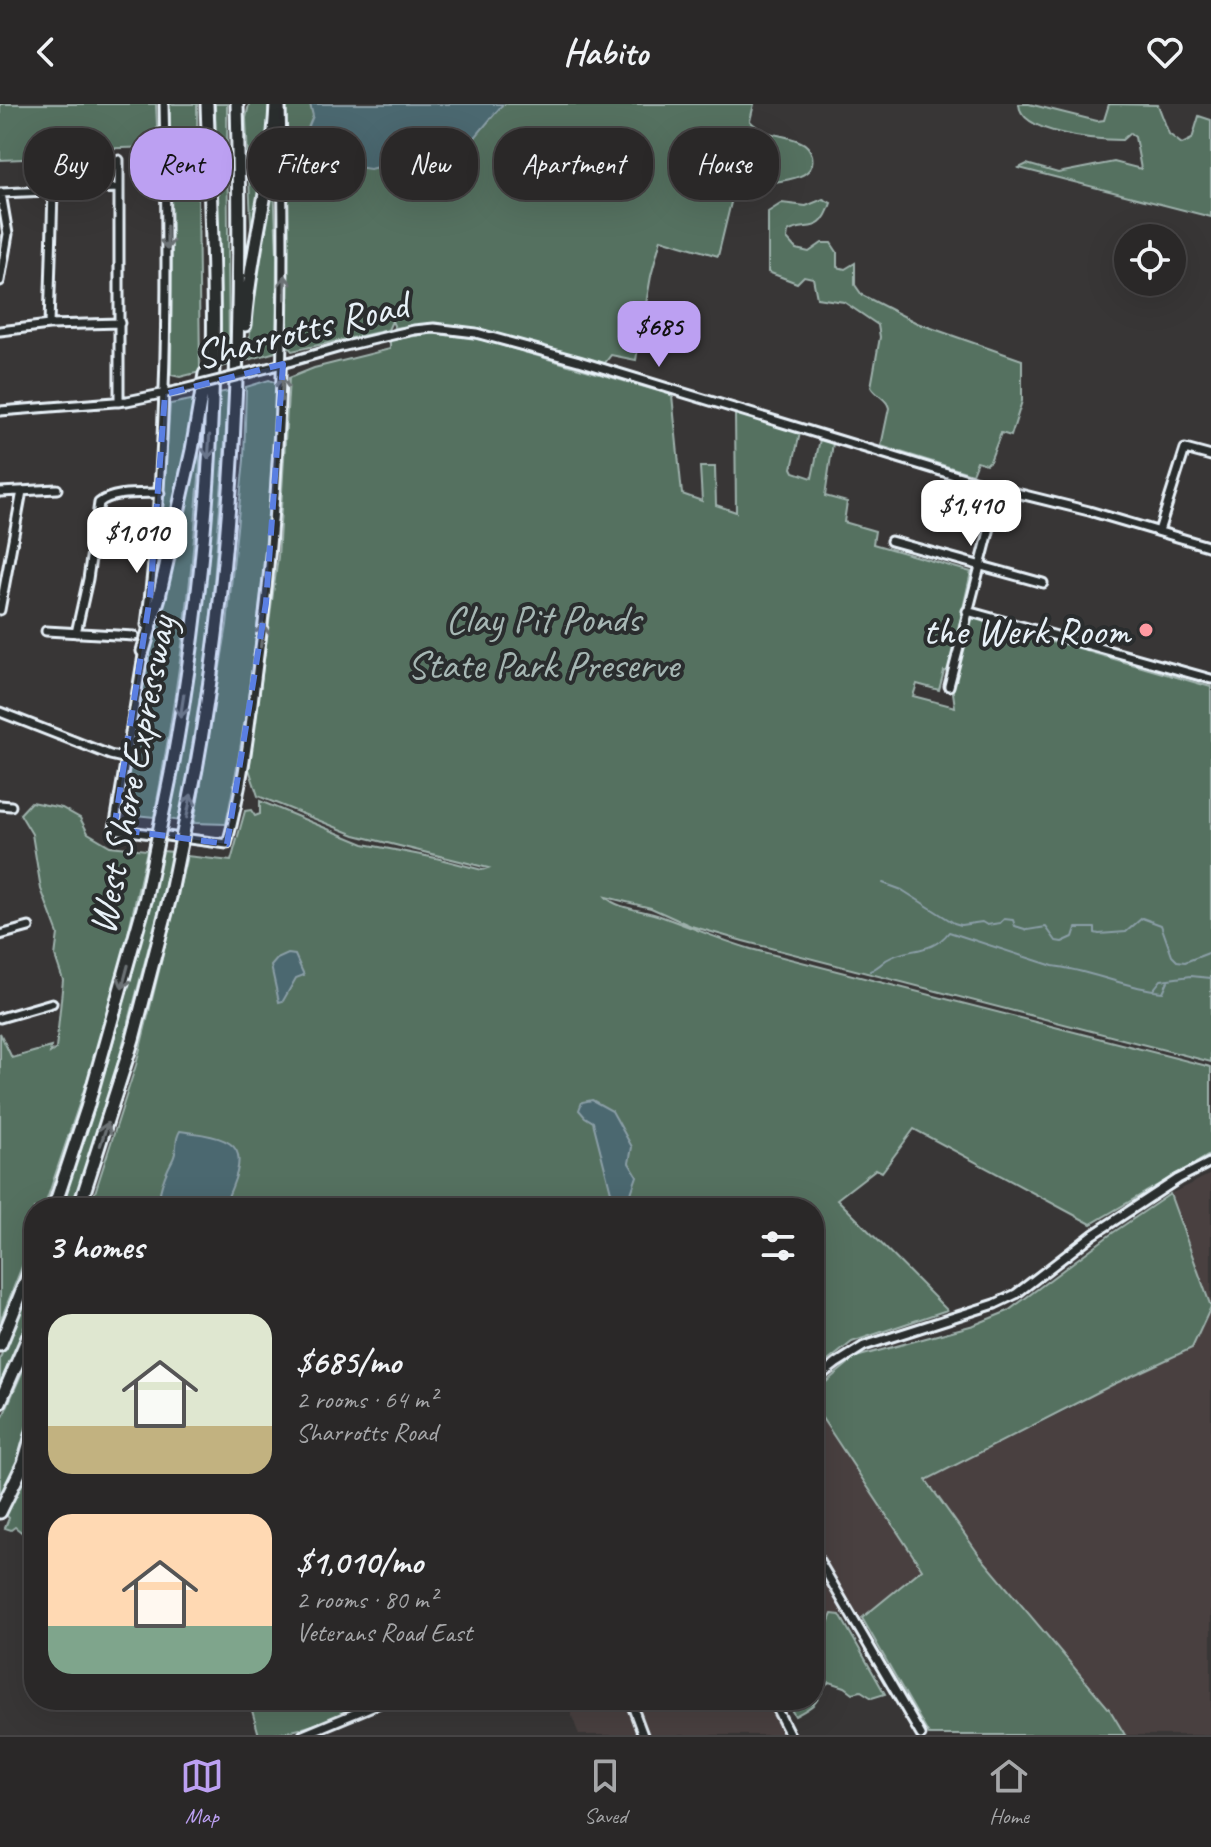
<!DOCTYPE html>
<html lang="en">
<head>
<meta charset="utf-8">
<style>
	:root { --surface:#2a2828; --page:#323030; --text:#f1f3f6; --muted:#a5a6a8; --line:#464445; --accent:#bca0f2 }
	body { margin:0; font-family:Caveat,sans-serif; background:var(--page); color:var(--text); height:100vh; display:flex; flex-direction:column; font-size:30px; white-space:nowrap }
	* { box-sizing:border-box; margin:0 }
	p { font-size:26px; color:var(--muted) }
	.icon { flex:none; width:44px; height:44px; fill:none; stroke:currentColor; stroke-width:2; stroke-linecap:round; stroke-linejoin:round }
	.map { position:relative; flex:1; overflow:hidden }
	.panel { position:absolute; left:24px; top:1094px; width:800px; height:512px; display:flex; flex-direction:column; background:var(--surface); border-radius:32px; box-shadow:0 8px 32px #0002,0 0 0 2px var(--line) }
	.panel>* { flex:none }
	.hud { position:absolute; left:24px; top:24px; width:800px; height:72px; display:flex; gap:16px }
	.fabs { position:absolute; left:1114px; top:120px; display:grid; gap:16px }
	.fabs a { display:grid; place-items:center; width:72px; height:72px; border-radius:50%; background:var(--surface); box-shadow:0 8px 32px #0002,0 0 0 2px var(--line); font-size:40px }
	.price { position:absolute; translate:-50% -68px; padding:0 18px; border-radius:16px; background:#fff; color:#222; font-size:26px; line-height:52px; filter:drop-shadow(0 2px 4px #0008) }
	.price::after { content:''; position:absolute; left:50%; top:48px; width:24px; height:18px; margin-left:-12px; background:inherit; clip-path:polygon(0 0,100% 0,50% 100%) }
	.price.active { background:var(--accent); color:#111 }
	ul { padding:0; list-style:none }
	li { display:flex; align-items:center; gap:24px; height:200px; padding:0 24px }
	li span { display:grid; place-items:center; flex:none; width:224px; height:160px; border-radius:24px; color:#555 }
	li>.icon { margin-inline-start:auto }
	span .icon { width:96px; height:96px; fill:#fffc; stroke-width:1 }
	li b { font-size:34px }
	h2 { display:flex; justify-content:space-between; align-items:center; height:96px; padding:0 24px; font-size:34px }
	.chip { padding:0 28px; border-radius:32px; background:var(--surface); box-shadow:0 8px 32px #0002,0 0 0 2px var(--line); font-size:28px; line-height:72px }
	.chip.active { background:var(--accent); color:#111 }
	header { display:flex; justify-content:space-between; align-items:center; height:104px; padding:0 24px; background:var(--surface); font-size:36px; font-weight:600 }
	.tabs { display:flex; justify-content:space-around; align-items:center; height:112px; border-top:2px solid var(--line); background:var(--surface); font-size:22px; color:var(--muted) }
	.tabs a { display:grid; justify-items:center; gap:4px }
	.tabs .active { color:var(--accent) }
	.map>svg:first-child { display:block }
	.built { fill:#484140 }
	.green { fill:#557160; stroke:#9eb1ac; stroke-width:2 }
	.water { fill:#4b676f; stroke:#8a9ea6; stroke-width:2 }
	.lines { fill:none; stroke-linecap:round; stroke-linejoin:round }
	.stream { stroke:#8a9ea6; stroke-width:2 }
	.minor-casing { stroke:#e8f1f8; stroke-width:13 }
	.highway-casing { stroke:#e8f1f8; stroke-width:17 }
	.minor { stroke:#2a2d2e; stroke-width:7 }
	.highway { stroke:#2a2d2e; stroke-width:11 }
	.minor-bridge-casing { stroke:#e8f1f8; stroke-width:13; stroke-linecap:butt }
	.highway-bridge-casing { stroke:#e8f1f8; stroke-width:17; stroke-linecap:butt }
	.minor-bridge { stroke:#2a2d2e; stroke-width:7 }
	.highway-bridge { stroke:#2a2d2e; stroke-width:11 }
	.oneway { stroke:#6c7275 }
	.marked { fill:#5a7fe2; fill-opacity:0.2; stroke:#5a7fe2; stroke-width:6; stroke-dasharray:16 10; stroke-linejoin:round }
	.poi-dot { fill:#ff9aa2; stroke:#2a2d2e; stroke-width:3 }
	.labels { text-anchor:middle; stroke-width:8; stroke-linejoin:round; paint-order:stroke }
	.street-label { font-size:40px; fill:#e8f1f8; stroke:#2a2d2e }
	.park-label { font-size:40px; fill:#a6b7b4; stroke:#2a2d2e }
	.poi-label { font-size:40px; fill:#e8f1f8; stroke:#2a2d2e; text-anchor:end }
</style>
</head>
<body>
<header><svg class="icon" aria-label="back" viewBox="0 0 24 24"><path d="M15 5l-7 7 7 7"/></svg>Habito<svg class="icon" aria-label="heart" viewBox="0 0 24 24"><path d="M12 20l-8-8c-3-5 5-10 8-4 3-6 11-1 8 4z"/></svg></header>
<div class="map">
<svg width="1211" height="1631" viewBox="0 0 1211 1631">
	<rect width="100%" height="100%" fill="#383636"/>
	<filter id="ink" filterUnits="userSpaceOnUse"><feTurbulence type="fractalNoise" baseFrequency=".0125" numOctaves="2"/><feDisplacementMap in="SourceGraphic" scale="16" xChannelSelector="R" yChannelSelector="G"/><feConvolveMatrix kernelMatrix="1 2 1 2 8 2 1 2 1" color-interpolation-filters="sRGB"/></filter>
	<g filter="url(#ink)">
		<path class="built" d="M1211,1070V1631H1125L1110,1606L980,1452L926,1376L1069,1305L1112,1281L1211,1203L1170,1090Z
			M814,1302L923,1465L862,1514L832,1510L826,1527L814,1518Z
			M566,1596H777L795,1631H579Z"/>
		<path class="green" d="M0,0H156L158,43L49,46L48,54L0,56Z
			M169,0H197L200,268L180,273L171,271L172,146Z
			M215,0H227L229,261L217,264L219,176Z
			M249,0H272L267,55L252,136L246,14Z
			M285,0H754L750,17C765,33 782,29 801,38C806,40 810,45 812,51C817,75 786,75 771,79C761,81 751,85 741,88L734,86L718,152L661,135L651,172L636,256L611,251L604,260L598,261L463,222L430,219L395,224L392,217L388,226L292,247L288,242Z
			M1019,0H1029L1097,17L1104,16L1109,0L1158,1L1169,30L1182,40L1192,35L1199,12L1211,16V113L1019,64L1027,60L1058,69L1114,58L1141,65L1135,33L1130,29L1122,36C1098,36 1020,30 1019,0Z
			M274,81L277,151L276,248L248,256L253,181Z
			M823,95L831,99C820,133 808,117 788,128L787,135L796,145L809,148L822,139H831L837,148V163L845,165L855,159V181L862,191L917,219L1022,256V297L1011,332L1001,329L990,357L986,360L977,357L972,370L881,342L889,304C887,294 876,292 871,283L880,233L878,221L844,198L817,194L813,174L804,172L797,179L768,168V108L782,99L806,102Z
			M433,229L483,236L672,291L682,390L702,397L700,363H715L716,401L736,408L735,309L800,329L792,364L794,368L812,374L820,335L833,339L825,392L847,398L844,418L875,427L873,440L971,468L949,568L944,567L939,586L917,580L913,592L955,603L952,581L969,515L975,514L1014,523L1038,536L1084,543L1086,547L1211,583V958L743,837L691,822L651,804L606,793C617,805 644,806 660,812C691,823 720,836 751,845L1211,963V1050L1091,1120L914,1025L882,1068L876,1065L837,1095L947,1206L852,1238L814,1268V1104H90L136,961L187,752L231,757L245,707L251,706L255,712L260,710V697L364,740L436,754L482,766L488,764L355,731L258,692L249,665L278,453L289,274L314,264L390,245V236Z
			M269,276L276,279C270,427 256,575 226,720L194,719L227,521L244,356L246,283Z
			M229,287L210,529L180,717L168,715C194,574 210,432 218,289Z
			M196,295L162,463H159L170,300Z
			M197,341C203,353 198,379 197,395C190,502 174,608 154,713L125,710L122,708L149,549Z
			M31,698L62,704L80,714L88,729L110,742L147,746L120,865L96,950L44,1104H34V1132L0,1218V929L12,954L51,943L50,949L56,945L63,876L55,852L58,830L41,785L32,730L20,710Z
			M162,747L174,748L109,992L72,1104H59L108,957L141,836Z
			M1170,1090L1211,1203L1192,1244L1112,1281L926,1376L980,1452L1110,1606L1125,1631H929L862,1514L922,1465L814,1302V1288L856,1253L974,1221L1008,1207L1111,1130Z
			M34,1172V1204L0,1284V1254Z
			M34,1241V1297L28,1332L0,1395V1319Z
			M34,1350V1438L15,1423L11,1426L5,1424L9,1414L6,1411Z
			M832,1510L840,1511L885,1590L872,1594L861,1587L853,1589L845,1583L830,1578L826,1580C816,1600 816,1601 795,1612L785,1596H814V1518L825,1526Z
			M249,1596H373C338,1612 298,1631 259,1631Z"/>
		<path class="water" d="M310,0H503L462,49L408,55L370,65L318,57L303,36L313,12Z
			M288,850L295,851L304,871L296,874L283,897L279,898L271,862L277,855Z
			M592,996L612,1007L632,1043L629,1059L637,1072L629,1095L622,1101L613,1096L593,1018L585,1013L579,1006L582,998Z
			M180,1027C246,1035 250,1045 223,1104H171L160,1088C163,1075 167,1066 173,1055C178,1045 174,1036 180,1027Z"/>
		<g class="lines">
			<path class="stream" d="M883,779L902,786L954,819L961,821L982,818L987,821L1000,819L1004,815L1013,816L1015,822L1028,826L1046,823L1056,837L1062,838L1073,833L1076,824H1095V829L1099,830L1126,828L1142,814L1161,821L1172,852L1177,857L1185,858L1211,848
				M870,867C877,864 881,860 886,856C908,842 930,852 949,828L1053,862C1087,866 1119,881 1153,886L1161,876L1191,872L1211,874
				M1154,887L1163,888L1168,877"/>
			<defs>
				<path id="minor" d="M0,89L119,84
					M0,177L8,130L1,89
					M49,221L53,87
					M0,227L49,221L120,219
					M271,263L341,243L414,226L434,224L476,229L579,257L1000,385L1089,407L1211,443
					M119,298V56
					M0,307L127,297L176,287
					M0,388L57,385
					M1159,427L1185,345L1211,352
					M891,437L1043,479
					M0,506L22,387
					M967,507L1211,575
					M146,521C168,347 168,175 164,0
					M46,527L134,532
					M76,529L88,475L99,399C113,387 142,390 160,389
					M144,545L114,725L227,740C243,684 250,624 257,567C283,378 286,191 281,1
					M949,582L1000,385
					M0,608L110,651L127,655
					M0,701L11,702
					M0,831L29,823
					M0,914L52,899
					M814,1277L837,1259L864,1242L995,1200L1016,1190L1094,1130L1178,1075L1211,1058
					M814,1448L921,1631
					M630,1596L643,1631
					M772,1596L790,1631
					M303,1631L387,1596"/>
				<path id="highway" d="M245,221C250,146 273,75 276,0
					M143,547L159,493L192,346L205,270
					M196,665C235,446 243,222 237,0
					M171,669C196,535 210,398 213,262C215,175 210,87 207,0
					M54,1104L87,1004L145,797
					M79,1104L133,935L170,793
					M0,1241L34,1157
					M0,1298L34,1220
					M0,1408L24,1359L34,1324"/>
			</defs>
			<use href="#minor" class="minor-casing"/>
			<use href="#highway" class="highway-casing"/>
			<use href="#minor" class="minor"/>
			<use href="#highway" class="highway"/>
			<defs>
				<path id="minor-bridge" d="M176,287L271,263"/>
				<path id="highway-bridge" d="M170,793L196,665
					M145,797L171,669"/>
			</defs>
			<use href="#minor-bridge" class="minor-bridge-casing"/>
			<use href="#highway-bridge" class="highway-bridge-casing"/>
			<use href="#minor-bridge" class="minor-bridge"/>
			<use href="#highway-bridge" class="highway-bridge"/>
		</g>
		<defs><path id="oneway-shaft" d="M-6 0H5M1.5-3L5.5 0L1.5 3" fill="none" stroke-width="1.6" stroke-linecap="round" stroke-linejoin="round" transform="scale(2)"/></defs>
		<g class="oneway">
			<use href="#oneway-shaft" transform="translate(167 134) rotate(89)"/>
			<use href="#oneway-shaft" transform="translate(285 183) rotate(-90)"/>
			<use href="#oneway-shaft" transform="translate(282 285) rotate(-87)"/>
			<use href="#oneway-shaft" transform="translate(209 343) rotate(93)"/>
			<use href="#oneway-shaft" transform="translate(262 531) rotate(-83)"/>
			<use href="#oneway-shaft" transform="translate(182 602) rotate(99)"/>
			<use href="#oneway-shaft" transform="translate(189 702) rotate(-79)"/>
			<use href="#oneway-shaft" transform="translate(125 873) rotate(105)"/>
			<use href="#oneway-shaft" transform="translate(104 1030) rotate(-72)"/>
		</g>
	</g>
	<path class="marked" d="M283,260L266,499L227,740L114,725L150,493L165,290Z"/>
	<circle class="poi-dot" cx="1146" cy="526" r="8"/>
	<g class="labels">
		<g class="street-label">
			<text transform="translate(301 225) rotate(-14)" y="14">Sharrotts Road</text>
			<text transform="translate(131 671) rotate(-79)" y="14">West Shore Expressway</text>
		</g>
		<g class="park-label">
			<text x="543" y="528">Clay Pit Ponds<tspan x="543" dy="46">State Park Preserve</tspan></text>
		</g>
		<g class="poi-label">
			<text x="1130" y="540">the Werk Room</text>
		</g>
	</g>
</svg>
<div class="fabs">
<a><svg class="icon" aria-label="locate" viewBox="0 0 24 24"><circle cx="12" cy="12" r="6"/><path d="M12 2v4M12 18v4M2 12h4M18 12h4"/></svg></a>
</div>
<b class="price active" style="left:659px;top:265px">$685</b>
<b class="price" style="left:971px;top:444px">$1,410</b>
<b class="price" style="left:137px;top:471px">$1,010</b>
<div class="hud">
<a class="chip">Buy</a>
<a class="chip active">Rent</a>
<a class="chip">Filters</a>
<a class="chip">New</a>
<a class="chip">Apartment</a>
<a class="chip">House</a>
</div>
<section class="panel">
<h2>3 homes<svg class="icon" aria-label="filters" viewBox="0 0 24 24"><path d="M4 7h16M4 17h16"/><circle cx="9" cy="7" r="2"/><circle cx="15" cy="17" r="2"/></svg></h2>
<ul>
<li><span style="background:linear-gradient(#dfe7d0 70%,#c2b280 0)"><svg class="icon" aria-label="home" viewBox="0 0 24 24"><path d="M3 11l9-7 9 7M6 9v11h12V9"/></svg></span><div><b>$685/mo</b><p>2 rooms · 64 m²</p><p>Sharrotts Road</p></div></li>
<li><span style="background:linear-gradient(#ffd9b3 70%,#7fa58c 0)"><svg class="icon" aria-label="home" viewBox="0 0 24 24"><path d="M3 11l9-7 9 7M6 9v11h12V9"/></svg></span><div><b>$1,010/mo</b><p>2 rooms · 80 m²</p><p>Veterans Road East</p></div></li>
</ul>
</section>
</div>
<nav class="tabs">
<a class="active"><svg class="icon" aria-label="map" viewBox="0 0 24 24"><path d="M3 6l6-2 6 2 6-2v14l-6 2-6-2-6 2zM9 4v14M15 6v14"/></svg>Map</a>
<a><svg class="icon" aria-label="saved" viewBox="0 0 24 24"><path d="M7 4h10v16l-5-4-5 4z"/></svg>Saved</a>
<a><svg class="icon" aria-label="home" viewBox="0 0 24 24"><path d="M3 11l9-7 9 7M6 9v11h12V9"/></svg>Home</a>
</nav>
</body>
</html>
